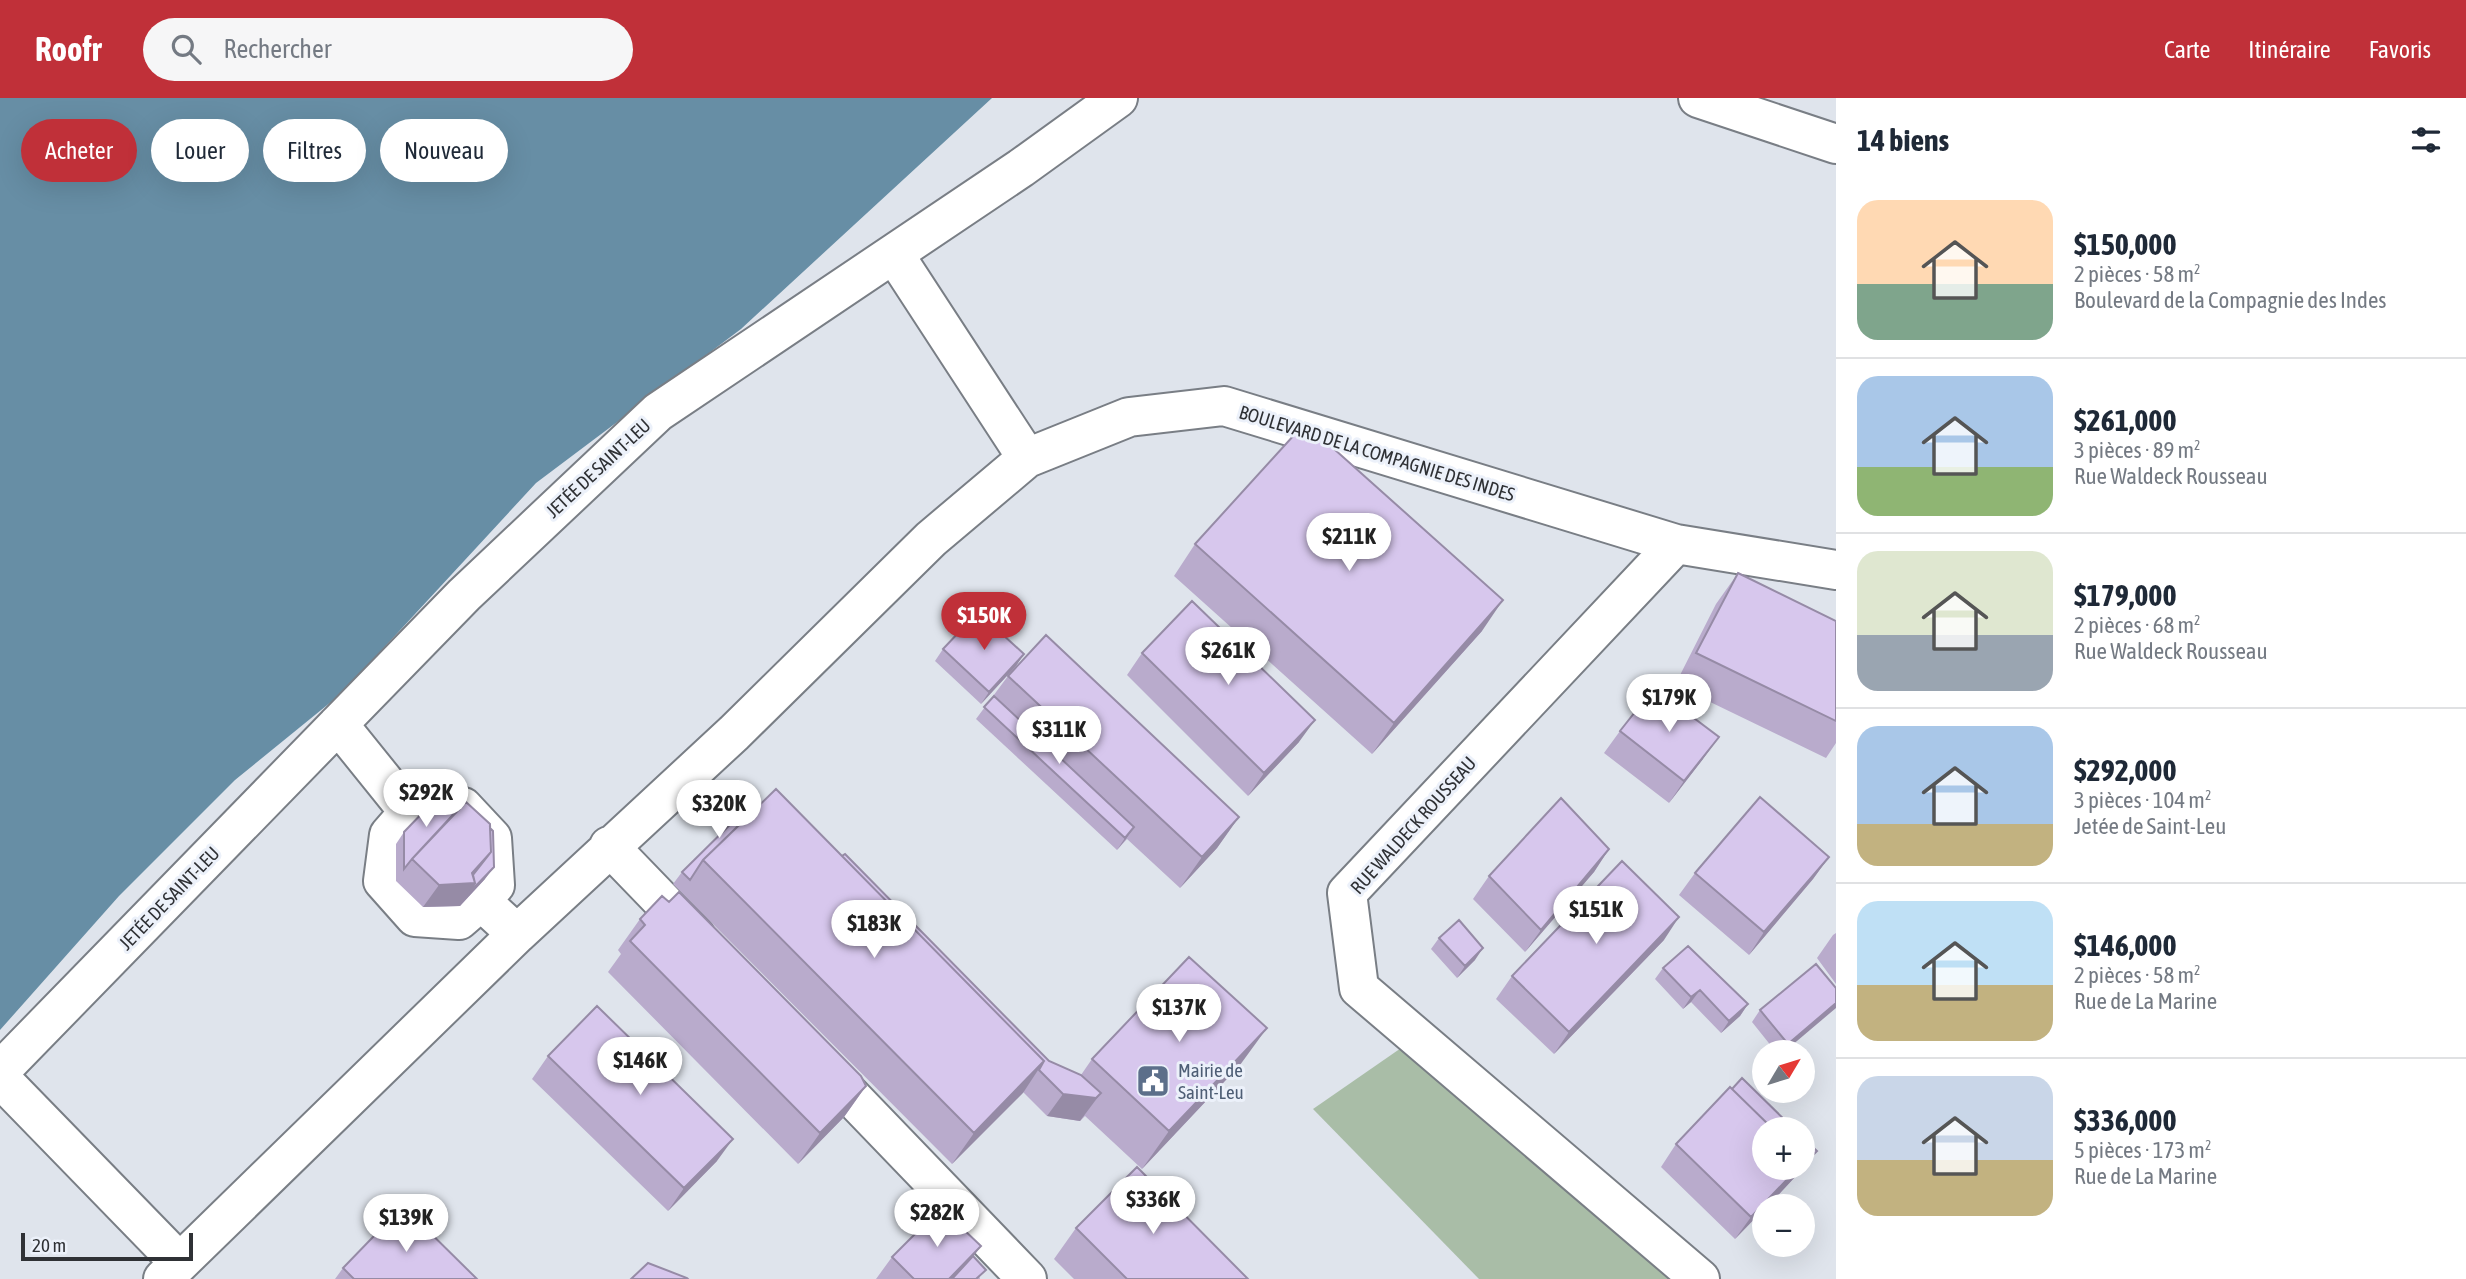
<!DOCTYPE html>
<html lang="fr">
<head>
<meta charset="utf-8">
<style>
	:root { --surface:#fff; --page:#f6f6f7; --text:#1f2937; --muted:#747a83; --line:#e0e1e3; --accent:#c03039 }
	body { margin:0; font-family:"Asap Condensed",sans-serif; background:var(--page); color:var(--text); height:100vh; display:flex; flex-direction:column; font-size:26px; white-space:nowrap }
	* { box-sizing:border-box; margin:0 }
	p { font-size:23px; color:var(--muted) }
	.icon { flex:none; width:38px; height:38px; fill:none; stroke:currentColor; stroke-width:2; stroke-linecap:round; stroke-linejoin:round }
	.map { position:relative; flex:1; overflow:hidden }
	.sheet { display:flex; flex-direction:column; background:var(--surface); width:630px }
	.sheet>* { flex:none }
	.guide { position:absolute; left:21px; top:21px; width:665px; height:63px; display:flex; gap:14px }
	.needle { width:46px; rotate:52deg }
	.buttons { position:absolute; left:1752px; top:942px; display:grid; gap:14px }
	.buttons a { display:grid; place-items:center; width:63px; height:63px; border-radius:50%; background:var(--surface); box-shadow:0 7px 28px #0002; font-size:35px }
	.scale { position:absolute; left:21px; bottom:18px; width:172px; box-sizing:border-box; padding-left:7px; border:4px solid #2f3135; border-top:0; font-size:19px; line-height:24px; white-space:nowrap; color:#2f3135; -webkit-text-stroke:5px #ecf1fa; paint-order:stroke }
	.price { position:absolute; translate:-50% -60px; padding:0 16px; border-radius:24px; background:#fff; color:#222; font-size:23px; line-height:46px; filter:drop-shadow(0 2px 4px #0008) }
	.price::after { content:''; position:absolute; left:50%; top:42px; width:21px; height:16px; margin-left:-10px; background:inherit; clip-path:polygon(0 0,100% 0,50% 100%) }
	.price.active { background:var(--accent); color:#fff }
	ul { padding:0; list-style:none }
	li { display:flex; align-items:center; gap:21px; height:175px; padding:0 21px }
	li+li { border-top:2px solid var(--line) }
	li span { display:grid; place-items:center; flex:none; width:196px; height:140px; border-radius:21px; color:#555 }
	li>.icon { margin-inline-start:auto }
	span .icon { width:84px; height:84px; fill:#fffc; stroke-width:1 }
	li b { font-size:30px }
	h2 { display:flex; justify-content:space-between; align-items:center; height:84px; padding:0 21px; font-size:30px }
	.chip { padding:0 24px; border-radius:32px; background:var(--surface); box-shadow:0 7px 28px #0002; font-size:24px; line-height:63px }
	.chip.active { background:var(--accent); color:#fff }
	header { display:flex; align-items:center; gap:42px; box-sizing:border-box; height:98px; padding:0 35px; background:var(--accent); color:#fff }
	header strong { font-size:33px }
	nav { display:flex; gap:38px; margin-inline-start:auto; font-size:24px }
	.search { width:490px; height:63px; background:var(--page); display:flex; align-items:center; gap:18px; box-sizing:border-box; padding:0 24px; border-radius:38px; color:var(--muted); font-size:26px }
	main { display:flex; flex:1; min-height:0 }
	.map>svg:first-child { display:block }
	.green { fill:#a9bda7 }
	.water { fill:#678ea5 }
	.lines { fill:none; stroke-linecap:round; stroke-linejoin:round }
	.minor-casing { stroke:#797e85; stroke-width:42 }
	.minor { stroke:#fff; stroke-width:38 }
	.wall { fill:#b9abcc }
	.shaded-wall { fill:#968ba6 }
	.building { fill:#d7c7ed; stroke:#968ba6; stroke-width:2 }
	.labels { text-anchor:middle; stroke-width:6; stroke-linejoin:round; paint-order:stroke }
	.street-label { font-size:19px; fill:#2f3135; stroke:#ecf1fa }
	.service-label { font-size:19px; fill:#4e5e75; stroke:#ecf1fa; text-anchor:start }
</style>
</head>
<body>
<header>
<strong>Roofr</strong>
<div class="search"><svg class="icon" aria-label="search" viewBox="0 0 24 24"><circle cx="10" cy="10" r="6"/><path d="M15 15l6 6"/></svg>Rechercher</div>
<nav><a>Carte</a><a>Itinéraire</a><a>Favoris</a></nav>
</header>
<main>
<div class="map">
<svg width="1836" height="1181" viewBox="0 0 1836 1181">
	<rect width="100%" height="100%" fill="#dfe4ec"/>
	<path class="green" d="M1404,948L1670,1181H1479L1313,1011Z"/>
	<path class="water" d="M0,0H992L741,231L536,385L342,595L235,682L119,798L0,932Z"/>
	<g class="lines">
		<defs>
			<path id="minor" d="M1698,0L1836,46
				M894,156L1027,360
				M1676,446L1347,795L1359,890L1700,1181
				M338,626L409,714L432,708L463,709L492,740L495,787L481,803L517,836
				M409,714L389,737L383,783L415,819L459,822L481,803
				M609,748L695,837
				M820,966L1027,1181
				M0,973L464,497L658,314L1021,70L1118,0
				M0,980L179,1164
				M163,1181L517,836L734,635L931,441L1027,360L1129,319L1224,308L1676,446L1836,472"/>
		</defs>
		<use href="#minor" class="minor-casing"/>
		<use href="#minor" class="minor"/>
	</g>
	<path class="wall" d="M1195,446L1482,533L1372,656L1174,478Z
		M1738,475L1836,523V645L1826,660L1675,587L1716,506Z
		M943,551L1024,556L1016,568L981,606L935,563Z
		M1142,555L1299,644L1248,698L1127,577Z
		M1008,578L1239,719L1217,750L1180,790L1127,741L1117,752L976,621Z
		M1620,633L1703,661L1669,705L1604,655Z
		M759,707L842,758L1049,963L1081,977L1092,961L1240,967L1142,1071L1085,1018L1080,1023L1047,1018L1023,994L952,1066L673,786L682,774Z
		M404,734L485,781L460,808L423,809L396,783V746Z
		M1609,751L1594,774L1525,854L1473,801L1489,778Z
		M1829,759L1813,781L1749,857L1679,797L1695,775Z
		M640,821L866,988L844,1019L798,1066L608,874L621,856L618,852Z
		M1836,835V886L1817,860L1833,837Z
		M1439,840L1475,862L1457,880L1431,851Z
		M1664,842L1554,956L1496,901L1512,878Z
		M1663,870L1748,906L1740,918L1721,935L1691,904L1683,911L1655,881Z
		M1836,890L1784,954H1776L1752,924L1760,912Z
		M548,958L717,1063L668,1113L532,981Z
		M1676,1046L1809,1064L1768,1108H1764V1111L1735,1141L1661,1069Z
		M1076,1130L1248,1181H1074L1054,1161Z
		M973,1158L980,1181H876L892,1159Z
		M343,1170L477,1181H335Z"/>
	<path class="shaded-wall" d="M1503,502L1482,533L1372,656L1394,625Z
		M1024,556L1016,568L981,606L989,594Z
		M1315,622L1299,644L1248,698L1264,675Z
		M1719,639L1703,661L1669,705L1684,683Z
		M1239,719L1217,750L1180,790L1202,759Z
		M1134,729L1126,741L1117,752L1125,740Z
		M1609,751L1594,774L1525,854L1541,832Z
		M491,754L494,769L485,781L460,808L423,809L439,787L472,775Z
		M1829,759L1813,781L1749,857L1764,834Z
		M1679,819L1664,842L1554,956L1569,934Z
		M1483,850L1475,862L1457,880L1465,868Z
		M1700,892L1691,904L1683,911L1691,899Z
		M1836,905V910L1784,954H1782L1788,946Z
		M1748,906L1740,918L1721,935L1729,923Z
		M1267,930L1240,967L1142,1071L1169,1033Z
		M1044,963L1023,995L952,1066L974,1035Z
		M866,988L844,1019L798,1066L820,1035Z
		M1101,995L1080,1023L1047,1018L1063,996Z
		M733,1041L717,1063L668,1113L684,1090Z
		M1817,1053L1809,1064L1768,1108H1764V1111L1735,1141L1751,1119L1799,1069H1802Z
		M981,1148L965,1170L955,1181H949Z"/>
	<path class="building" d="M1305,325L1503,502L1394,625L1195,446Z
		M1738,475L1836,523V623L1696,555Z
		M1192,503L1315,622L1264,675L1142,555Z
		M978,514L1024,556L989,594L943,551Z
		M1046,537L1239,719L1202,759L1008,578Z
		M1654,590L1719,639L1684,683L1620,633Z
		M994,598L1134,729L1125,740L984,609Z
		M776,691L1044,963L974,1035L703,762Z
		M1760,699L1829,759L1764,834L1695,775Z
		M1561,700L1609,751L1541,832L1489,778Z
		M755,702L760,707L703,762L690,782L682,774Z
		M466,704L490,726L491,754L472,775L475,785L439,787L412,761Z
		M430,707H462L412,761L404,771V734Z
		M490,730L493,733L494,769L468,796L475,785L473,777L491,754Z
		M845,756L1049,963L1081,977L1101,995L1096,1000L1063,996L1039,972L1044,963L842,758Z
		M1622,763L1679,819L1569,934L1512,878Z
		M679,794L861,978L866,988L820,1035L630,843L645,827L640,821L662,798L669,804Z
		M1459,822L1483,850L1465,868L1439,840Z
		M1688,848L1748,906L1729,923L1700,892L1691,899L1663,870Z
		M1189,859L1267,930L1169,1033L1092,961Z
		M1816,866L1836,890V905L1788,946L1760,912Z
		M597,908L733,1041L684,1090L548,958Z
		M1742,980L1794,1031H1773L1732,991Z
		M1730,989L1773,1031H1764V1069H1799L1751,1119L1676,1046Z
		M1802,1039L1817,1053L1802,1068L1806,1062L1802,1059Z
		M1137,1069L1248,1181H1127L1076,1130Z
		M403,1108L477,1181H354L343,1170Z
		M941,1110L981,1148L949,1181H914L892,1159Z
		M973,1158L986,1172L976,1181H952Z
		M648,1165L687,1180L688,1181H631Z"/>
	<defs>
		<symbol id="civic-square" viewBox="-11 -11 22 22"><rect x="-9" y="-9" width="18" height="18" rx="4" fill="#5c6f8a" stroke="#ecf1fa"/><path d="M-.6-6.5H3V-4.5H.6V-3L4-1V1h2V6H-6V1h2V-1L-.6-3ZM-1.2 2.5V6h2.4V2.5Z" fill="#fff"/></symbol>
	</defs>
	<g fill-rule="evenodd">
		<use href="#civic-square" x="1134" y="964" width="38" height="38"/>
	</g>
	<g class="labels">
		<g class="street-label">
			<text transform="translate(1377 355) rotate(17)" y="7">BOULEVARD DE LA COMPAGNIE DES INDES</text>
			<text transform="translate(598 370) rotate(-43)" y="7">JETÉE DE SAINT-LEU</text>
			<text transform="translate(1413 727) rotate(-48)" y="7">RUE WALDECK ROUSSEAU</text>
			<text transform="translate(169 800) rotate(-46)" y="7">JETÉE DE SAINT-LEU</text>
		</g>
		<g class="service-label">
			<text x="1178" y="979">Mairie de<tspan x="1178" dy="22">Saint-Leu</tspan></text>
		</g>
	</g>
</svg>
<div class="buttons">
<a><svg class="needle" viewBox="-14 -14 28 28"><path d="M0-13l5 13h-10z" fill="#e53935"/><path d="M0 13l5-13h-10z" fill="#747a83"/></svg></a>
<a>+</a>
<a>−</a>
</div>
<div class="scale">20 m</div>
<b class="price" style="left:1349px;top:475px">$211K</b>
<b class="price active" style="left:984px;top:554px">$150K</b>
<b class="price" style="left:1228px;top:589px">$261K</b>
<b class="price" style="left:1669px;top:636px">$179K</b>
<b class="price" style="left:1059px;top:668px">$311K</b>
<b class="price" style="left:426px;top:731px">$292K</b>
<b class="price" style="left:719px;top:742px">$320K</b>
<b class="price" style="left:1596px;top:848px">$151K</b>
<b class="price" style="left:874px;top:862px">$183K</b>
<b class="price" style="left:1179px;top:946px">$137K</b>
<b class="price" style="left:640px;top:999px">$146K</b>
<b class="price" style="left:1153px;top:1138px">$336K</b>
<b class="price" style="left:937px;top:1151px">$282K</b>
<b class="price" style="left:406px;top:1156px">$139K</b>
<div class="guide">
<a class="chip active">Acheter</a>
<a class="chip">Louer</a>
<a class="chip">Filtres</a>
<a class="chip">Nouveau</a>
</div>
</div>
<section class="sheet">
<h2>14 biens<svg class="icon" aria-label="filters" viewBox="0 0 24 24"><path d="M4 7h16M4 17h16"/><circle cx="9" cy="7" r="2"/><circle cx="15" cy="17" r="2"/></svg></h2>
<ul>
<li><span style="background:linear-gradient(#ffd9b3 60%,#7fa58c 0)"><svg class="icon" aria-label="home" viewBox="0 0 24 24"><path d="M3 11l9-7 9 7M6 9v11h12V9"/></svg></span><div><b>$150,000</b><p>2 pièces · 58 m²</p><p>Boulevard de la Compagnie des Indes</p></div></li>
<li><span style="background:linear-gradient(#a9c7e8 65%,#8fb573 0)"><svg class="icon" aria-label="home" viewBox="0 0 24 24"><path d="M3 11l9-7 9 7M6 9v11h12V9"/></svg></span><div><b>$261,000</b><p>3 pièces · 89 m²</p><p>Rue Waldeck Rousseau</p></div></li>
<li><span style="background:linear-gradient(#dfe7d0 60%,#9aa5b1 0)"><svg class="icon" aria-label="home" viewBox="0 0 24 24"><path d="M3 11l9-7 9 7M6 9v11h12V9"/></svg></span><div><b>$179,000</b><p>2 pièces · 68 m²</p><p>Rue Waldeck Rousseau</p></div></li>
<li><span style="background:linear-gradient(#a9c7e8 70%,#c2b280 0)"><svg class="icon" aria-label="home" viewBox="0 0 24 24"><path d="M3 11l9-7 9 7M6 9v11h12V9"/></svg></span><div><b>$292,000</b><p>3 pièces · 104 m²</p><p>Jetée de Saint-Leu</p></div></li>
<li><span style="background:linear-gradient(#bfe0f5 60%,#c2b280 0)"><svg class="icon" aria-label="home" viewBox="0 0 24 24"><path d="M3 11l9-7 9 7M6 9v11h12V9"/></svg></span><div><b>$146,000</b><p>2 pièces · 58 m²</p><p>Rue de La Marine</p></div></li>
<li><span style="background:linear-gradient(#c9d6e8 60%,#c2b280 0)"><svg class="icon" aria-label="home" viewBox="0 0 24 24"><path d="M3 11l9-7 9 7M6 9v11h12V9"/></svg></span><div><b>$336,000</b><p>5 pièces · 173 m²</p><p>Rue de La Marine</p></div></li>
</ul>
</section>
</main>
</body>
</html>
